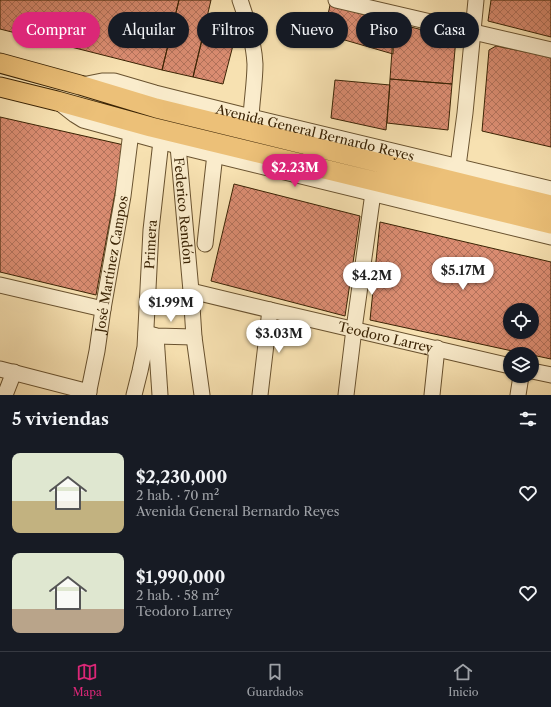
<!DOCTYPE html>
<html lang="es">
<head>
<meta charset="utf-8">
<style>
	:root { --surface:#171b24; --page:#242831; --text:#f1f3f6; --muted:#9ea1a6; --line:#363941; --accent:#db2777 }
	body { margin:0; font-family:"Libre Caslon Text",serif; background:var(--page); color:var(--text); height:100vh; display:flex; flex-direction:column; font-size:15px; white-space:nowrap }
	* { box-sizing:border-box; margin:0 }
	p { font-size:13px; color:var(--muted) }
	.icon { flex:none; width:22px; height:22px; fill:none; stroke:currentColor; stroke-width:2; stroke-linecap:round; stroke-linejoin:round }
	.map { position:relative; height:395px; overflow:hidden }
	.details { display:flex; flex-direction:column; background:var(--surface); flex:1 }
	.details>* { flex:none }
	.top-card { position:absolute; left:12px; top:12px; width:527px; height:36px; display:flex; gap:8px }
	.fabs { position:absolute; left:503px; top:303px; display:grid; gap:8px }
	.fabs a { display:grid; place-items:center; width:36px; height:36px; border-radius:50%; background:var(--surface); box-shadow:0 1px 3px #0004; font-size:20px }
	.price { position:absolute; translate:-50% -34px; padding:0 9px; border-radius:14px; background:#fff; color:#222; font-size:13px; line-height:26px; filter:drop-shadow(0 1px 2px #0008) }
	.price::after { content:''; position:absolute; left:50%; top:24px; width:12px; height:9px; margin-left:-6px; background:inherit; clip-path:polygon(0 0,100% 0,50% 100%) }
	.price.on { background:var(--accent); color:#fff }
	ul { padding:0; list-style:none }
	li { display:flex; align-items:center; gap:12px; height:100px; padding:0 12px }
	li span { display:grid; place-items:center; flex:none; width:112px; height:80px; border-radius:8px; color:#555 }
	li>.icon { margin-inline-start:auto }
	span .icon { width:48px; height:48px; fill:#fffc; stroke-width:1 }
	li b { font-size:17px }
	h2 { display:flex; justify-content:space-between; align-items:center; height:48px; padding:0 12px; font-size:17px }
	.chip { padding:0 14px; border-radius:18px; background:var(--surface); box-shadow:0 1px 3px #0004; font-size:14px; line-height:36px }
	.chip.on { background:var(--accent); color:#fff }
	.tab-bar { display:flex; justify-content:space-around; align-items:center; height:56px; border-top:1px solid var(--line); background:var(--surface); font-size:11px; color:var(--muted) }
	.tab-bar a { display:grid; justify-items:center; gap:2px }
	.tab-bar .on { color:var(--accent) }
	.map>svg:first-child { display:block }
	.building { fill:url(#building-cross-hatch); stroke:#3a2304; fill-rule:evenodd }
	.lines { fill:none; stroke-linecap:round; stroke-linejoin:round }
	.minor-casing { stroke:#69522f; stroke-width:17 }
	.major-casing { stroke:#3a2304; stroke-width:21 }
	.minor { stroke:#faeccc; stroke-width:15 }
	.major { stroke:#ecc078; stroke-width:19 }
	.labels { text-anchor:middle; stroke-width:3.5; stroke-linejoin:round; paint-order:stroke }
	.street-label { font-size:13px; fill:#3a2304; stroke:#faeccc }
</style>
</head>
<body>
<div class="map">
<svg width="551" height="395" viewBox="0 0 551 395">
	<defs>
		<pattern id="building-cross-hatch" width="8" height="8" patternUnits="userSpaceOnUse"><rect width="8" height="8" fill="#da8c71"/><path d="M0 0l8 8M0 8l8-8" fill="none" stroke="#b2725b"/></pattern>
	</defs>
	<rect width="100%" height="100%" fill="#f7e1b1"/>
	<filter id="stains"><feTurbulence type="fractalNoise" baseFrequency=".005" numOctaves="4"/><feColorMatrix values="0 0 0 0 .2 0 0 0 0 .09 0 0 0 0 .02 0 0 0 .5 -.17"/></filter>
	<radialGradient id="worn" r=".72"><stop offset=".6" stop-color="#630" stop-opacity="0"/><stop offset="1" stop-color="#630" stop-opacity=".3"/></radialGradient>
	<path class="building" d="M0,0H179L162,70L0,29Z
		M179,0H211L193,77L162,70Z
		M491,0H551V37L488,21Z
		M330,5L394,23L393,54L324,34Z
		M207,20L238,26L223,84L193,77Z
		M394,23L456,38L452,84L390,79Z
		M496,46L551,57V147L482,131L489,50Z
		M390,79L452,84L448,130L387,123Z
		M335,80L390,85L386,130L331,118Z
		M0,117L124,145L96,295L0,272Z
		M234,184L360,216L345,316L211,281Z
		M380,222L551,262V359L532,355V354H526L370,320ZM510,310H532V332H510Z"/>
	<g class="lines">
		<defs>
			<g id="minor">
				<path d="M240,0C247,20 254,42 255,64C255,81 252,99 251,117"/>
				<path d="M336,0L551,50"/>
				<path id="s1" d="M82,85L102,81H114L155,93L251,117L551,189"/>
				<path d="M61,104L75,115L83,120L178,146L551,237"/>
				<path id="s2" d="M178,146L191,291L194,337L202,395"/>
				<path d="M458,166L465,113L476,0"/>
				<path d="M205,244L215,154"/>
				<path d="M0,285L103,309"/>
				<path id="s3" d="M191,291L270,310L510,366"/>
				<path d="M146,333L156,336L194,337"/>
				<path d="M156,336L160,395"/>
				<path d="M0,369L89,392"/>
				<path d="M532,371L551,375"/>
				<path d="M5,395L14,372"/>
				<path id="s4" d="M88,395L97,351L103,309L123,196L131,132"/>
				<path id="s5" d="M134,395L140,371L145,347L151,230L161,141"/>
				<path d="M260,395L270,310"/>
				<path d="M346,395L354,329L373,193"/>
				<path d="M432,395L437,348"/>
				<path d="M518,395L521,376"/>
			</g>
			<path id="major" d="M0,63L80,85L156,108L551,205
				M0,87L57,101L151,127L551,224"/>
		</defs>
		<use href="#minor" class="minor-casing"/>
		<use href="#major" class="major-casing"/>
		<use href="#minor" class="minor"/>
		<use href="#major" class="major"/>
	</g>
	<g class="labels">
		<g class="street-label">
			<text dy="5" stroke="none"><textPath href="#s1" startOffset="240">Avenida General Bernardo Reyes</textPath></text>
			<text dy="5" stroke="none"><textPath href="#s2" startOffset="65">Federico Rendón</textPath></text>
			<text dy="5" stroke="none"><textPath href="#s5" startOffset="152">Primera</textPath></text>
			<text dy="5" stroke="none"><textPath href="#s4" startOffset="133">José Martínez Campos</textPath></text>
			<text dy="5" stroke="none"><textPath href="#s3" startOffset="200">Teodoro Larrey</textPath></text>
		</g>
	</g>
	<rect width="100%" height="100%" filter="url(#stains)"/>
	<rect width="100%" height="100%" fill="url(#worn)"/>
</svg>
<div class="fabs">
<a><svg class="icon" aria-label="locate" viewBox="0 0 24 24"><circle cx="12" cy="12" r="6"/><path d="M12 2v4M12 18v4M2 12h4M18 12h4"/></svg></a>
<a><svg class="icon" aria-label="layers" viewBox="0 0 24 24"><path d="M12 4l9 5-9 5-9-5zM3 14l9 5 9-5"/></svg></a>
</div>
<b class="price on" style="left:295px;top:188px">$2.23M</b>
<b class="price" style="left:463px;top:291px">$5.17M</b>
<b class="price" style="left:372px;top:296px">$4.2M</b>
<b class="price" style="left:171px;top:323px">$1.99M</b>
<b class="price" style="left:279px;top:354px">$3.03M</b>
<div class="top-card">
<a class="chip on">Comprar</a>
<a class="chip">Alquilar</a>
<a class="chip">Filtros</a>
<a class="chip">Nuevo</a>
<a class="chip">Piso</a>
<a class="chip">Casa</a>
</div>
</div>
<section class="details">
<h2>5 viviendas<svg class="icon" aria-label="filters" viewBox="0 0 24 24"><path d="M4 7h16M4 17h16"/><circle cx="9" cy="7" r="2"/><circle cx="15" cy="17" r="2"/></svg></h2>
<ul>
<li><span style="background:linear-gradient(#dfe7d0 60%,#c2b280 0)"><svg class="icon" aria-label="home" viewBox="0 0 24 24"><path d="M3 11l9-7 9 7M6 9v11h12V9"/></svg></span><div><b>$2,230,000</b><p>2 hab. · 70 m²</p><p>Avenida General Bernardo Reyes</p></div><svg class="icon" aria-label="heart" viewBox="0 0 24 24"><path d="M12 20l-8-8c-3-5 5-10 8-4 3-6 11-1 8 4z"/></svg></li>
<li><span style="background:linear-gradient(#dfe7d0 70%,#b9a48a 0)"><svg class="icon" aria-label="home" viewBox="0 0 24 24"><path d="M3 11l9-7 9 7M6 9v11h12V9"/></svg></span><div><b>$1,990,000</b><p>2 hab. · 58 m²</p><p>Teodoro Larrey</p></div><svg class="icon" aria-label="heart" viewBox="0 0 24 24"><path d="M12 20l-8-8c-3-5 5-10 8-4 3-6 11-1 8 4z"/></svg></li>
</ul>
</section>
<nav class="tab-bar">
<a class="on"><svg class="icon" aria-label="map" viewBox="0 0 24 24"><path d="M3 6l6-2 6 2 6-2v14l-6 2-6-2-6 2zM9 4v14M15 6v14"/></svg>Mapa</a>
<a><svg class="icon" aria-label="saved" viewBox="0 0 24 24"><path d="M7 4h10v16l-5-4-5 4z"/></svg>Guardados</a>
<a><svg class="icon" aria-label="home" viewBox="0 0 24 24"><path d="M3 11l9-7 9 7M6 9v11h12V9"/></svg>Inicio</a>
</nav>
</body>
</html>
